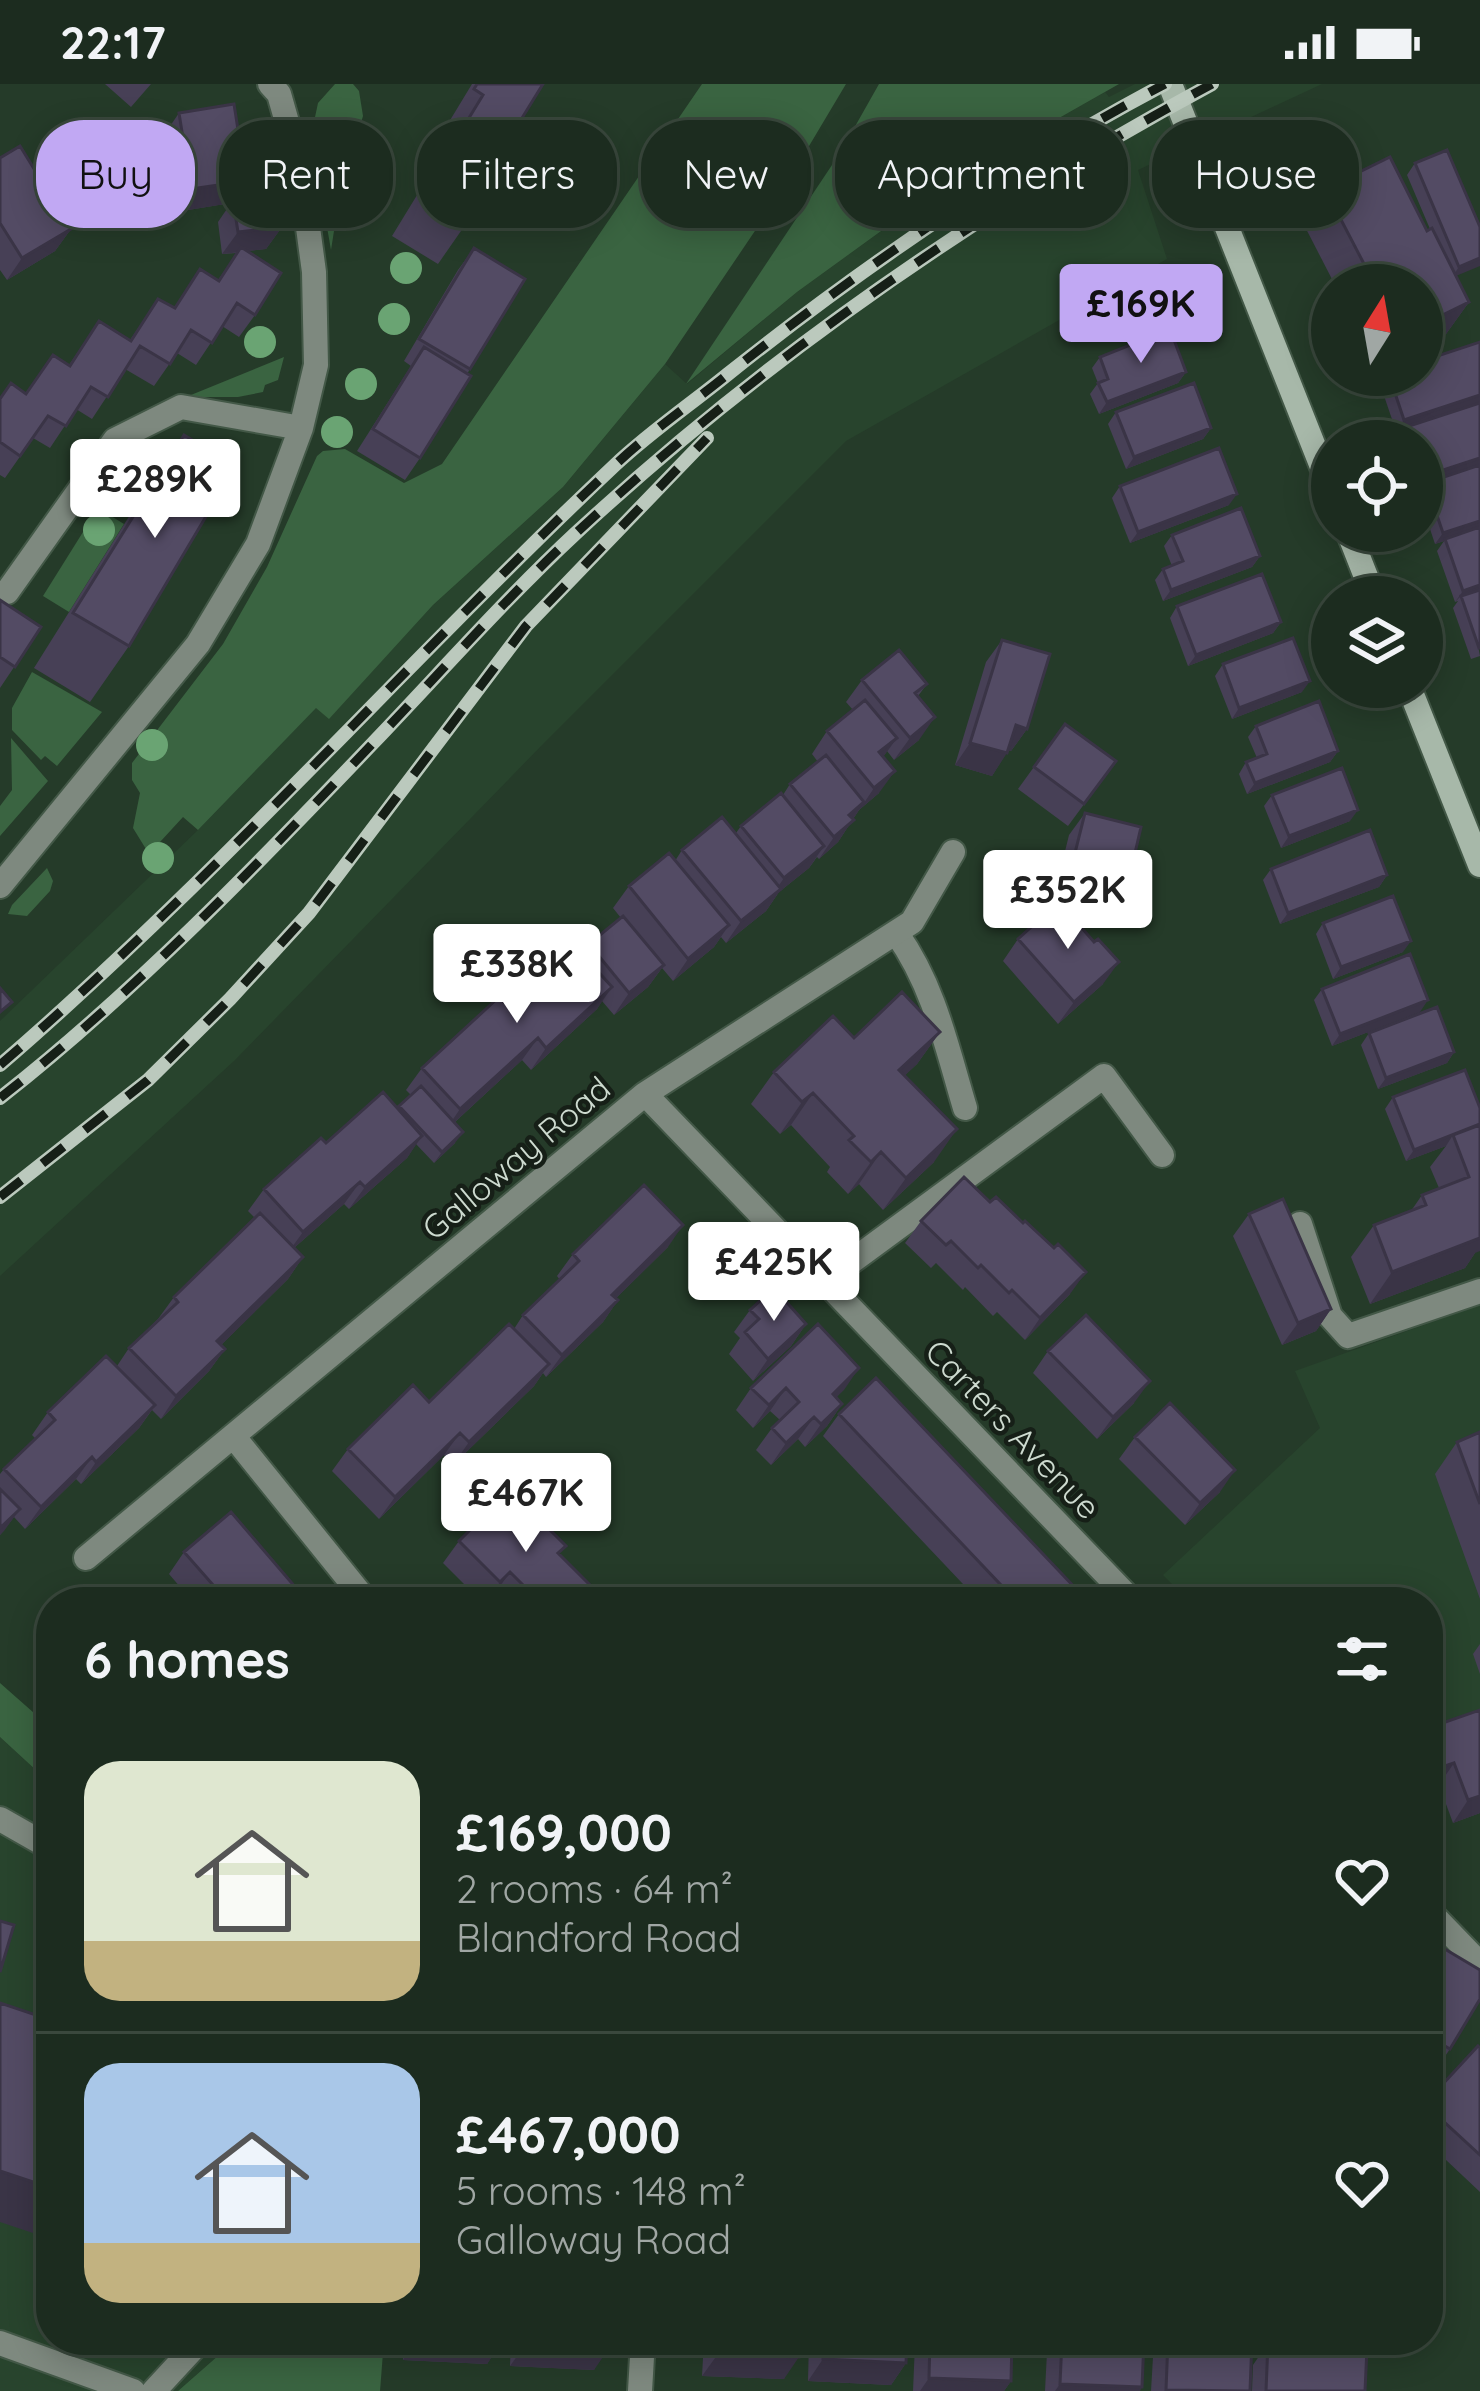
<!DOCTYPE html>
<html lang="en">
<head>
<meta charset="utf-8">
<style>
	:root { --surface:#1c2c1f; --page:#29382c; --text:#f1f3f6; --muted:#a0a7a4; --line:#3a483d; --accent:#c1a8f3 }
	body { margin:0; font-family:Quicksand,sans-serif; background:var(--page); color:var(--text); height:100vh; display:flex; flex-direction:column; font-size:45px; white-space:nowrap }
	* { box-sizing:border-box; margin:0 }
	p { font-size:39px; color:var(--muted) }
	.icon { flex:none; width:66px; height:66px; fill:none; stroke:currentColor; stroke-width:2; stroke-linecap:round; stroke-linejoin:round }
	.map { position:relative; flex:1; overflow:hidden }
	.sheet { position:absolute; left:36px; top:1503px; width:1407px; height:768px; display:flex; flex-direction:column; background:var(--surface); border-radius:48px; box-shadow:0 6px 30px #0003,0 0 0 3px var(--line) }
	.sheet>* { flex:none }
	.banner { position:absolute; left:36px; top:36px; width:1410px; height:108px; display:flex; gap:24px }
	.needle { width:78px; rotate:11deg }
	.controls { position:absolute; left:1311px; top:180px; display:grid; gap:24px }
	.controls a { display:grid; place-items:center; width:132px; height:132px; border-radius:50%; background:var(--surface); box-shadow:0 6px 30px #0003,0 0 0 3px var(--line); font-size:60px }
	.price { position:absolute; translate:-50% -102px; padding:0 27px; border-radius:12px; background:#fff; color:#222; font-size:39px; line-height:78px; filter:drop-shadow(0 3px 6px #0008) }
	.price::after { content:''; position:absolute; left:50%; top:72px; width:36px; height:27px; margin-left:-18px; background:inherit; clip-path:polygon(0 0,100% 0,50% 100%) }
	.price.active { background:var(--accent); color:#111 }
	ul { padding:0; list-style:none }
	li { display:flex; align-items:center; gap:36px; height:300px; padding:0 48px }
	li+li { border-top:3px solid var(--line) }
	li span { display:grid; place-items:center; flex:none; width:336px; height:240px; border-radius:36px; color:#555 }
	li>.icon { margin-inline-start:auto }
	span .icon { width:144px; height:144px; fill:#fffc; stroke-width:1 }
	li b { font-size:51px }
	h2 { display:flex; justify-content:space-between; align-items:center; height:144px; padding:0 48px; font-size:51px }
	.pill { padding:0 42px; border-radius:48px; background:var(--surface); box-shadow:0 6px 30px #0003,0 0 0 3px var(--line); font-size:42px; line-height:108px }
	.pill.active { background:var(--accent); color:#111 }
	.status { display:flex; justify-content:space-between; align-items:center; height:84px; padding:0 60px; background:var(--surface); direction:ltr }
	.status svg { height:33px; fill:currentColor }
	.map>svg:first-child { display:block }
	.built { fill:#28442d }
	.green { fill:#3a6441 }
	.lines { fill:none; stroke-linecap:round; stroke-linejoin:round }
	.lane-casing { stroke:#435847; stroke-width:28 }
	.street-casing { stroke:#435847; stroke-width:28 }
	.secondary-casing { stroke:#435847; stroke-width:28 }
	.lane { stroke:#7e897f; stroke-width:24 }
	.street { stroke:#7e897f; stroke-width:24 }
	.secondary { stroke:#a7b8a9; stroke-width:24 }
	.rail-casing { stroke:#bbc9bd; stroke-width:14 }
	.rail { stroke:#161f17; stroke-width:9; stroke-dasharray:27; stroke-linecap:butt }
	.tree { fill:#6aa473 }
	.wall { fill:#474056 }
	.shaded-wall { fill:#3a3446 }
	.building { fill:#534b64; stroke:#3a3446; stroke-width:3 }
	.labels { text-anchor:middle; stroke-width:9; stroke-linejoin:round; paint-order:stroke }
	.street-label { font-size:33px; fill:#cddacf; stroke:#161f17 }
</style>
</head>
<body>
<div class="status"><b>22:17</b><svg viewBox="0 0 49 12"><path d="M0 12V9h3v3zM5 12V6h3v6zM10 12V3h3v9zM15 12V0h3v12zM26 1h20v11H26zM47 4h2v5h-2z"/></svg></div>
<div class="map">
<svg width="1480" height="2307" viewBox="0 0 1480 2307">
	<rect width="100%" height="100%" fill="#253b29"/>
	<path class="built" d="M1135,0H1322L1138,86L1167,175L846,357L544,659L235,976L0,1192V937L198,746L316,623L329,634L433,521L563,403L665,280L687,300L797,208L957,92L1105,8L1109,13Z
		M1480,1221V1629L1428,1649V1518H1190L1163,1491L1320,1344L1295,1287Z
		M0,1653L51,1700V2256H236L178,2307H0Z"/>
	<path class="green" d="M335,0H353L359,7L363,32L340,109L331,166L311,52L318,19Z
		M702,0H846L784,104L665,280L563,403L433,521L329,635L316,624L198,746L183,733L149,770L133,744L140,709L132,696V679L223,560L267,483L317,372L323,367L345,365L404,399L442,380Z
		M879,0H1119L957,92L797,208L686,300L840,69Z
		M284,273L278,296L265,301L263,308L238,313H186Z
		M202,360L230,366L240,382L217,410L145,407L135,423L116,413C135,385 168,363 202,360Z
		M98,424L124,440L69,528L43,512Z
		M32,588L102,628L57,682L45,672L41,676L12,646V624Z
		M11,654L48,697L0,752V722L12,706Z
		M47,784L53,797L50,807L27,832L8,830L12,821Z
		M0,1599L51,1644V1700L0,1653Z
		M236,2256H384L380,2307H178Z"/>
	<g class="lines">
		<defs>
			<path id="lane" d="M897,850C934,902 947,964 965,1024
				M1300,1140L1330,1232L1348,1252L1480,1207
				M825,1197L1104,992L1162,1071
				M0,1735L51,1764
				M0,2259L133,2307
				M154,2307L201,2256
				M640,2307L643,2256"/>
			<path id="street" d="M7,508L115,356L181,323L301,344
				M0,802L198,560L258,460L301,344L316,281L314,188L300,84L279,10L270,0
				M645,1010L1133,1518
				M234,1353L367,1518
				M86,1474L645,1010L912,838L953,768
				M1428,1826L1480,1880"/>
			<path id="secondary" d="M1170,0L1332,408
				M1348,447L1374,513
				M1409,603L1480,781"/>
		</defs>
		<use href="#lane" class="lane-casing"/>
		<use href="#street" class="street-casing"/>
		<use href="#secondary" class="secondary-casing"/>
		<use href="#lane" class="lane"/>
		<use href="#street" class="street"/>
		<use href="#secondary" class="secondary"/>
		<defs>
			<path id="rail" d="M0,981C217,794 407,577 615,381C650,348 691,320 728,290C865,181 1010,82 1165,0
				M0,1014C135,908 256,782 374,658C441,588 505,515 576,449C767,272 983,123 1212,0
				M0,1113L148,996L230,915L309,829L526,542L707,354"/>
		</defs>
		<use href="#rail" class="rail-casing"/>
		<use href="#rail" class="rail"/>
	</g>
	<g class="tree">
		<circle cx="353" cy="106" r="16"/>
		<circle cx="406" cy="184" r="16"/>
		<circle cx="394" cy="235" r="16"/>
		<circle cx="260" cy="258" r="16"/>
		<circle cx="361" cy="300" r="16"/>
		<circle cx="337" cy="348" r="16"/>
		<circle cx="99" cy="446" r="16"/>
		<circle cx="152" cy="661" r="16"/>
		<circle cx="158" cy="774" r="16"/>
	</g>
	<path class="wall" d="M105,0H151L131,23Z
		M472,0H543L522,34L477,124L438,180L392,152L444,67L435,61Z
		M179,29L246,97L231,119L176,128L164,51Z
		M0,74L71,145L55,167L7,196L0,186Z
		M1415,79L1480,143L1456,192L1469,218L1446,250L1422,262V201H1335L1302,137L1325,105L1427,147L1430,145L1407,91Z
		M233,116L282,143L266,165L247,167L255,231L239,253L222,242L196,281L177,269L154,302L125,285L92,335L76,325L50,364L33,354L5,394L0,391V315L26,310L69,281L99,237L130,256L158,215L174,224L200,185L218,196L237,169L222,170L218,138Z
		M474,164L525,195L467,290L420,374L405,396L357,367L411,282L404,277L458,186Z
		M1100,273L1186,288L1178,299L1099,330L1090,310L1098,299L1092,284Z
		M1422,277L1480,572L1471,575L1453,524L1458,517L1455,518L1437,467L1444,457L1435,460L1422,421V405L1425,401L1422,402V357H1402L1401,353L1408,343L1396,347L1380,300L1386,291H1422Z
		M1116,328L1211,344L1203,355L1126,385L1108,340Z
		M184,351L129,562L90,618L34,584L145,407Z
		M1120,402L1229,421L1130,459L1112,414Z
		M1172,451L1260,472L1252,483L1163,517L1155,496L1163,485L1172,482L1164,462Z
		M0,516L41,543L0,604Z
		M1177,522L1281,538L1273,549L1188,582L1170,534Z
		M1002,556L1027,645L1011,667L1008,666L992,692L955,681L986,578Z
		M1223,580L1302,608L1232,635L1215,592Z
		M862,596L927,600L918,612L919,656L894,676L887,667L883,673L879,709L859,726L838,758L819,775L817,773L809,784L779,808L766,827L726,859L721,853L714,863L673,897L662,884L648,903L614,931L602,917L597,925L531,986L522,976L455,1038V1059L434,1079L416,1060L407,1074L349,1125L344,1120L294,1164L303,1173L288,1195L221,1261L225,1265L209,1287L161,1335L152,1326L139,1344L81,1400L76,1395L25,1445L14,1433L0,1451V1390L4,1385L35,1354L32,1351L48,1328L117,1282L129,1264L158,1235L174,1213L255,1134L248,1127L264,1105L326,1059L398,1024L411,1011L406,1006L422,984L507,921L582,870L589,860L621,834L613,824L629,802L675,777L682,766L736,749L741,742L783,711L790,700L818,678L812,670L827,647L853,626L846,618Z
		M1065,640L1116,677L1068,742L1018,705Z
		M1256,642L1338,667L1330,678L1247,710L1239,690L1246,678L1257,674L1248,653Z
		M1272,711L1350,737L1281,764L1264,722Z
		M1085,729L1129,795L1113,818L1056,804L1069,751Z
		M1271,785L1387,791L1379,803L1280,840L1263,796Z
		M1323,839L1403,868L1333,895L1316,850Z
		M1018,855L1094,858L1103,900L1058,940L1003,877Z
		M1322,905L1420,928L1332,962L1314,916Z
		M940,948L917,980L905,991L934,1078L883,1126L859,1100L848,1110L827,1088L830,1083L791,1041L780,1050L751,1020L774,988L854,954Z
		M1369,949L1454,968L1447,979L1378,1005L1361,961Z
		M1465,986L1475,1169L1465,1184L1370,1220L1351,1173L1374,1141L1411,1127L1422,1111L1439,1104L1430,1083L1446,1062L1406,1077L1385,1025L1393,1013Z
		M1249,1130L1331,1225L1316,1247L1282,1261L1233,1152Z
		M921,1137L1070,1210L1025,1256L997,1228L993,1232L965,1203L963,1206L936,1179L931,1184L905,1159Z
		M668,1163L616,1214L618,1216L603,1238L546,1293L543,1289L534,1302L453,1381L444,1371L379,1435L332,1387L348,1365L429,1318L514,1245L523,1231L560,1196L557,1192L573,1170Z
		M750,1226L806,1240L791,1262L753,1297L729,1270L740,1254L734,1248Z
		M1048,1267L1134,1319L1097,1355L1033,1289Z
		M859,1284L836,1314L842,1320L827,1342L805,1363L798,1355L771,1381L756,1366L772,1344L780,1336L770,1327L753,1344L736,1326L751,1304Z
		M839,1330L1079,1508L1073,1518H980L823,1352Z
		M1480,1348V1515L1435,1390L1457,1358Z
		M1135,1353L1220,1408L1185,1441L1119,1375Z
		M459,1457L560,1470L607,1518H502L494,1511L487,1518H482L443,1479Z
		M184,1468L308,1518H193L169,1490Z
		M1480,1560V1590L1473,1570Z
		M1480,1626V1729L1453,1739L1439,1701L1430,1704L1428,1700V1647L1431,1643Z
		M1428,1855L1450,1965L1428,1997Z
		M1480,1964V2108L1428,2059V2016Z
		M404,2256H502L487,2280L403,2276Z
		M511,2256H609L594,2286L510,2282Z
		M704,2256H800L784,2295L702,2292Z
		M809,2256H907L906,2279L891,2301L808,2297Z
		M918,2256H1012L1011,2297L1004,2307H913L915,2260Z
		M1055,2256H1144L1140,2307H1045L1047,2268Z
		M1165,2256H1252L1250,2307H1151L1153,2273Z
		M1268,2259L1365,2307H1252L1253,2281Z"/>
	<path class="shaded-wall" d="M246,97L231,119L176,128L191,105Z
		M282,143L266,165L222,170L238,148Z
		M71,145L55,167L7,196L22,174Z
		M1480,174V182L1451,194L1459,183Z
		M1469,218L1446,250L1422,262V241Z
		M1186,288L1178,299L1099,330L1107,318Z
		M1480,311V319L1396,347L1404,336Z
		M1211,344L1203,355L1126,385L1134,373Z
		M1480,374V383L1422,402V397L1425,392Z
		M1237,410L1229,421L1130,459L1138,448Z
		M1480,437V445L1435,460L1443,449Z
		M1260,472L1252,483L1163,517L1171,506Z
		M1480,501V510L1461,512L1455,518L1463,507Z
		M1281,538L1273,549L1188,582L1196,571Z
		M1310,597L1302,608L1232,635L1239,624Z
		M935,633L919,656L894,676L910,654Z
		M1016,641L1027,645L1011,667L1000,663Z
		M897,654L881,676L879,668Z
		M970,659L1007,669L992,692L955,681Z
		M1338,667L1330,678L1247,710L1255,699Z
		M895,687L879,709L859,726L838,758L819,775L849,731L864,719L874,704Z
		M1358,726L1350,737L1281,764L1289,752Z
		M824,762L809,784L779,808L766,827L726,859L741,837L771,813L784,794Z
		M1072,781L1129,795L1113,818L1056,804Z
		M1387,791L1379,803L1280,840L1288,829Z
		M729,841L714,863L673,897L688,875Z
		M1411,857L1403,868L1333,895L1341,883Z
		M1119,878L1103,900L1058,940L1074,918Z
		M664,881L648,903L614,931L629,909Z
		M612,903L597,925L531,986L546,964Z
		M1428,916L1420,928L1332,962L1340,950Z
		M940,948L917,980L877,1018L899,986Z
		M538,954L522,976L445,1047L460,1025Z
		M1454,968L1447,979L1378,1005L1386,994Z
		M813,1009L791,1041L780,1050L802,1018Z
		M1480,1040L1453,1051L1446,1062L1406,1077L1414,1066Z
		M957,1045L934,1078L883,1126L906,1094Z
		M463,1048L455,1059L434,1079L442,1068Z
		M422,1052L407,1074L349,1125L365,1103Z
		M881,1068L859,1100L848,1110L871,1078Z
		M360,1098L344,1120L287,1170L303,1148Z
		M683,1141L668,1163L597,1233L612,1211Z
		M1480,1148V1167L1475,1169L1465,1184L1370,1220L1392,1188Z
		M303,1173L288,1195L202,1280L217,1257Z
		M1086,1188L1070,1210L1025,1256L1040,1234Z
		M618,1216L603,1238L546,1293L562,1271Z
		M1331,1225L1316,1247L1282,1261L1298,1239Z
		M806,1240L791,1262L753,1297L768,1275Z
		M225,1265L209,1287L161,1335L176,1312Z
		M549,1280L534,1302L453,1381L469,1358Z
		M859,1284L844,1306L817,1332L833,1310Z
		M1150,1297L1134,1319L1097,1355L1113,1333Z
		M786,1304L770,1327L753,1344L769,1321Z
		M842,1320L827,1342L805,1363L821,1340Z
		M155,1321L139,1344L81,1400L96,1378Z
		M814,1333L798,1355L771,1381L786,1359Z
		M460,1349L444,1371L379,1435L395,1413Z
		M92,1373L76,1395L25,1445L41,1423Z
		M1235,1386L1220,1408L1185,1441L1200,1419Z
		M20,1425L4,1447L0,1451V1444Z
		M510,1488L494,1511L486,1518L500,1498Z
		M1454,1679L1439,1701L1430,1704L1445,1682Z
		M1480,1712V1729L1453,1739L1468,1716Z
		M0,2087L51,2104V2155L0,2138Z
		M417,2256H462L502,2258L487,2280L403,2276Z
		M526,2260L609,2264L594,2286L510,2282Z
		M718,2270L799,2273L784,2295L702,2292Z
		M823,2275L906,2279L891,2301L808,2297Z
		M929,2294L1011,2297L1004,2307H920Z
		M1060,2300L1142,2303L1140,2307H1055Z"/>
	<path class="building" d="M477,0H543L522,34L529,39L477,124L431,96L483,11L474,5Z
		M234,20L246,97L191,105L179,29Z
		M20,62L71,145L22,174L0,139V74Z
		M1447,66L1480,143V174L1459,183L1415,79Z
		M1390,73L1427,147L1432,144L1469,218L1422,241V201H1375L1325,105Z
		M277,110L282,143L238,148L233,116Z
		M241,163L281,189L255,231L237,219L212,259L191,246L170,280L140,262L108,313L91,303L66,342L48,332L20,372L0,358V315L11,299L26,310L53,271L70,282L99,237L131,257L158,215L175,224L200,185L219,197Z
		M474,164L525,195L470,285L419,255Z
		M1170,245L1186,288L1107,318L1098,299L1108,295L1100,273Z
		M1480,258V311L1404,336L1389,291H1422V277Z
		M424,263L471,292L420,374L373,345Z
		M1194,299L1211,344L1134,373L1116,328Z
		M1480,319V374L1425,392L1422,382V357H1414L1409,342Z
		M184,351L236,382L129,562L73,529Z
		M1219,364L1237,410L1138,448L1120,402Z
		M1480,381V437L1443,449L1426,399Z
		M1241,424L1260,472L1171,506L1163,485L1183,477L1172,451Z
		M1480,443V501L1463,507L1445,455Z
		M1262,490L1281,538L1196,571L1177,522Z
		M1480,506V564H1479L1461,512Z
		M0,516L41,543L15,583L0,573Z
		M1293,554L1310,597L1239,624L1223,580Z
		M1002,556L1050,570L1027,645L1016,641L1007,669L970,659Z
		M899,566L927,600L915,609L935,633L910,654L862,596Z
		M865,616L897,654L879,668L895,687L874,704L827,647Z
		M1319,617L1338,667L1255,699L1246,678L1267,670L1256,642Z
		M1065,640L1116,677L1084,720L1034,683Z
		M826,671L864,718L849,731L854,736L834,753L790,700Z
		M1342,684L1358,726L1289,752L1272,711Z
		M781,709L824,762L784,794L741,742Z
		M1085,729L1141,743L1129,795L1072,781Z
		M722,733L781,805L741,837L682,766Z
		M1370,746L1387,791L1288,829L1271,785Z
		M669,769L729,841L688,875L629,802Z
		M1393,812L1411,857L1341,883L1323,839Z
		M1059,818L1094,858L1098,855L1119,878L1074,918L1018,855Z
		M623,832L664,881L629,909L589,860Z
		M573,860L612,903L546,964L538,954L460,1025L422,984L499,913L507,921Z
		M1410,870L1428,916L1340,950L1322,905Z
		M0,904L12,918L0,928Z
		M902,908L940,948L899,986L957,1045L906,1094L881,1068L871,1078L849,1056L854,1052L813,1009L802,1018L774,988L833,932L854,954Z
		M1437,923L1454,968L1386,994L1369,949Z
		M1465,986L1480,1024V1040L1414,1066L1393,1013Z
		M421,1002L463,1048L442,1068L399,1022Z
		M383,1008L422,1052L365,1103L360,1098L303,1148L264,1105L321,1054L326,1059Z
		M1480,1041V1154L1392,1188L1374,1141L1426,1121L1422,1111L1469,1093L1453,1051Z
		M964,1093L990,1118L996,1113L1023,1139L1025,1137L1054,1164L1058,1160L1086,1188L1040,1234L1012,1206L1009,1209L981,1181L978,1184L951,1157L946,1161L921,1137Z
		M644,1101L683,1141L612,1211L618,1216L562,1271L523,1231L579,1177L573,1170Z
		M1283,1115L1331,1225L1298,1239L1249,1130Z
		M260,1129L303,1173L217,1257L225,1265L176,1312L129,1264L178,1218L174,1213Z
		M774,1204L806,1240L768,1275L745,1248L759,1235L750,1226Z
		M1086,1231L1150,1297L1113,1333L1048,1267Z
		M509,1240L549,1280L469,1358L460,1349L395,1413L348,1365L413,1301L429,1318Z
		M818,1240L859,1284L833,1310L842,1320L821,1340L814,1333L786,1359L772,1344L799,1318L786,1304L769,1321L751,1304Z
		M106,1272L155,1321L96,1378L92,1373L41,1423L4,1385L55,1336L48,1328Z
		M876,1294L1079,1508L1069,1518H1017L839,1330Z
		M1170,1319L1235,1386L1200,1419L1135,1353Z
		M1480,1348V1420L1457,1358Z
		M0,1405L20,1425L0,1444Z
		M510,1406L566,1462L558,1469L607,1518H510L525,1503L510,1488L500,1498L459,1457Z
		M231,1428L308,1518H228L184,1468Z
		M1480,1626V1712L1468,1716L1454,1679L1445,1682L1431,1643Z
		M0,1837L14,1841L0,1888Z
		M1428,1855L1480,1886V1915L1450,1965L1428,1952Z
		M0,1919L51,1936V2104L0,2087Z
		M1478,1962L1480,1964V2071L1428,2023V2016Z
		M526,2256H609V2264L526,2260Z
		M719,2256H800L799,2273L718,2270Z
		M824,2256H907L906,2279L823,2275Z
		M930,2256H1012L1011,2297L929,2294Z
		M1062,2256H1144L1142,2303L1060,2300Z
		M1168,2256H1252L1250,2307L1166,2306Z
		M1268,2259L1367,2264L1365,2307H1266Z"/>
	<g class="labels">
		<g class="street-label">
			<text transform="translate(516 1074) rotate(-40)" y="12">Galloway Road</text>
			<text transform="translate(1013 1345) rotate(46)" y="12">Carters Avenue</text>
		</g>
	</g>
</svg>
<div class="controls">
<a><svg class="needle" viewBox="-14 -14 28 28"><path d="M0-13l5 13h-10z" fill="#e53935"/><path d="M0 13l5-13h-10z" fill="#a0a7a4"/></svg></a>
<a><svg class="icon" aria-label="locate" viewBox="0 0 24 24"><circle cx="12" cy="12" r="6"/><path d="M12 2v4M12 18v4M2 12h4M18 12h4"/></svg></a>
<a><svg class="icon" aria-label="layers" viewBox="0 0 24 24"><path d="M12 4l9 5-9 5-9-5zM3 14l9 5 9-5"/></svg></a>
</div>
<b class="price active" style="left:1141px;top:282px">£169K</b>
<b class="price" style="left:155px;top:457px">£289K</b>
<b class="price" style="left:1068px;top:868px">£352K</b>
<b class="price" style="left:517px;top:942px">£338K</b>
<b class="price" style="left:774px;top:1240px">£425K</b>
<b class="price" style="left:526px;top:1471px">£467K</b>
<div class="banner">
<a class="pill active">Buy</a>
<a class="pill">Rent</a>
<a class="pill">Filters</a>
<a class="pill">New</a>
<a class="pill">Apartment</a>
<a class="pill">House</a>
</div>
<section class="sheet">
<h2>6 homes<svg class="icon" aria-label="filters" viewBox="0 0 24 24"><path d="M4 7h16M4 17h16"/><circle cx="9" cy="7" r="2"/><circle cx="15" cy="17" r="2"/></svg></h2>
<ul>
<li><span style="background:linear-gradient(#dfe7d0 75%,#c2b280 0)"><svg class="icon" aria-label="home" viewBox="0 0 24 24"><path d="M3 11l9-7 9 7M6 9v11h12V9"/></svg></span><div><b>£169,000</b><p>2 rooms · 64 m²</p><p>Blandford Road</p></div><svg class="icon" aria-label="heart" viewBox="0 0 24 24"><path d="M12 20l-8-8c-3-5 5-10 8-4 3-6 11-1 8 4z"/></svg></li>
<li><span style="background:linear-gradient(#a9c7e8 75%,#c2b280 0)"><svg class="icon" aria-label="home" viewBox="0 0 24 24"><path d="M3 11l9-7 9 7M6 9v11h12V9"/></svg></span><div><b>£467,000</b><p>5 rooms · 148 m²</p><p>Galloway Road</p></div><svg class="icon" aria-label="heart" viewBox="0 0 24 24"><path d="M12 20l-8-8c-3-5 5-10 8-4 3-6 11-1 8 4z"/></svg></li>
</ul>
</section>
</div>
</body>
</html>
